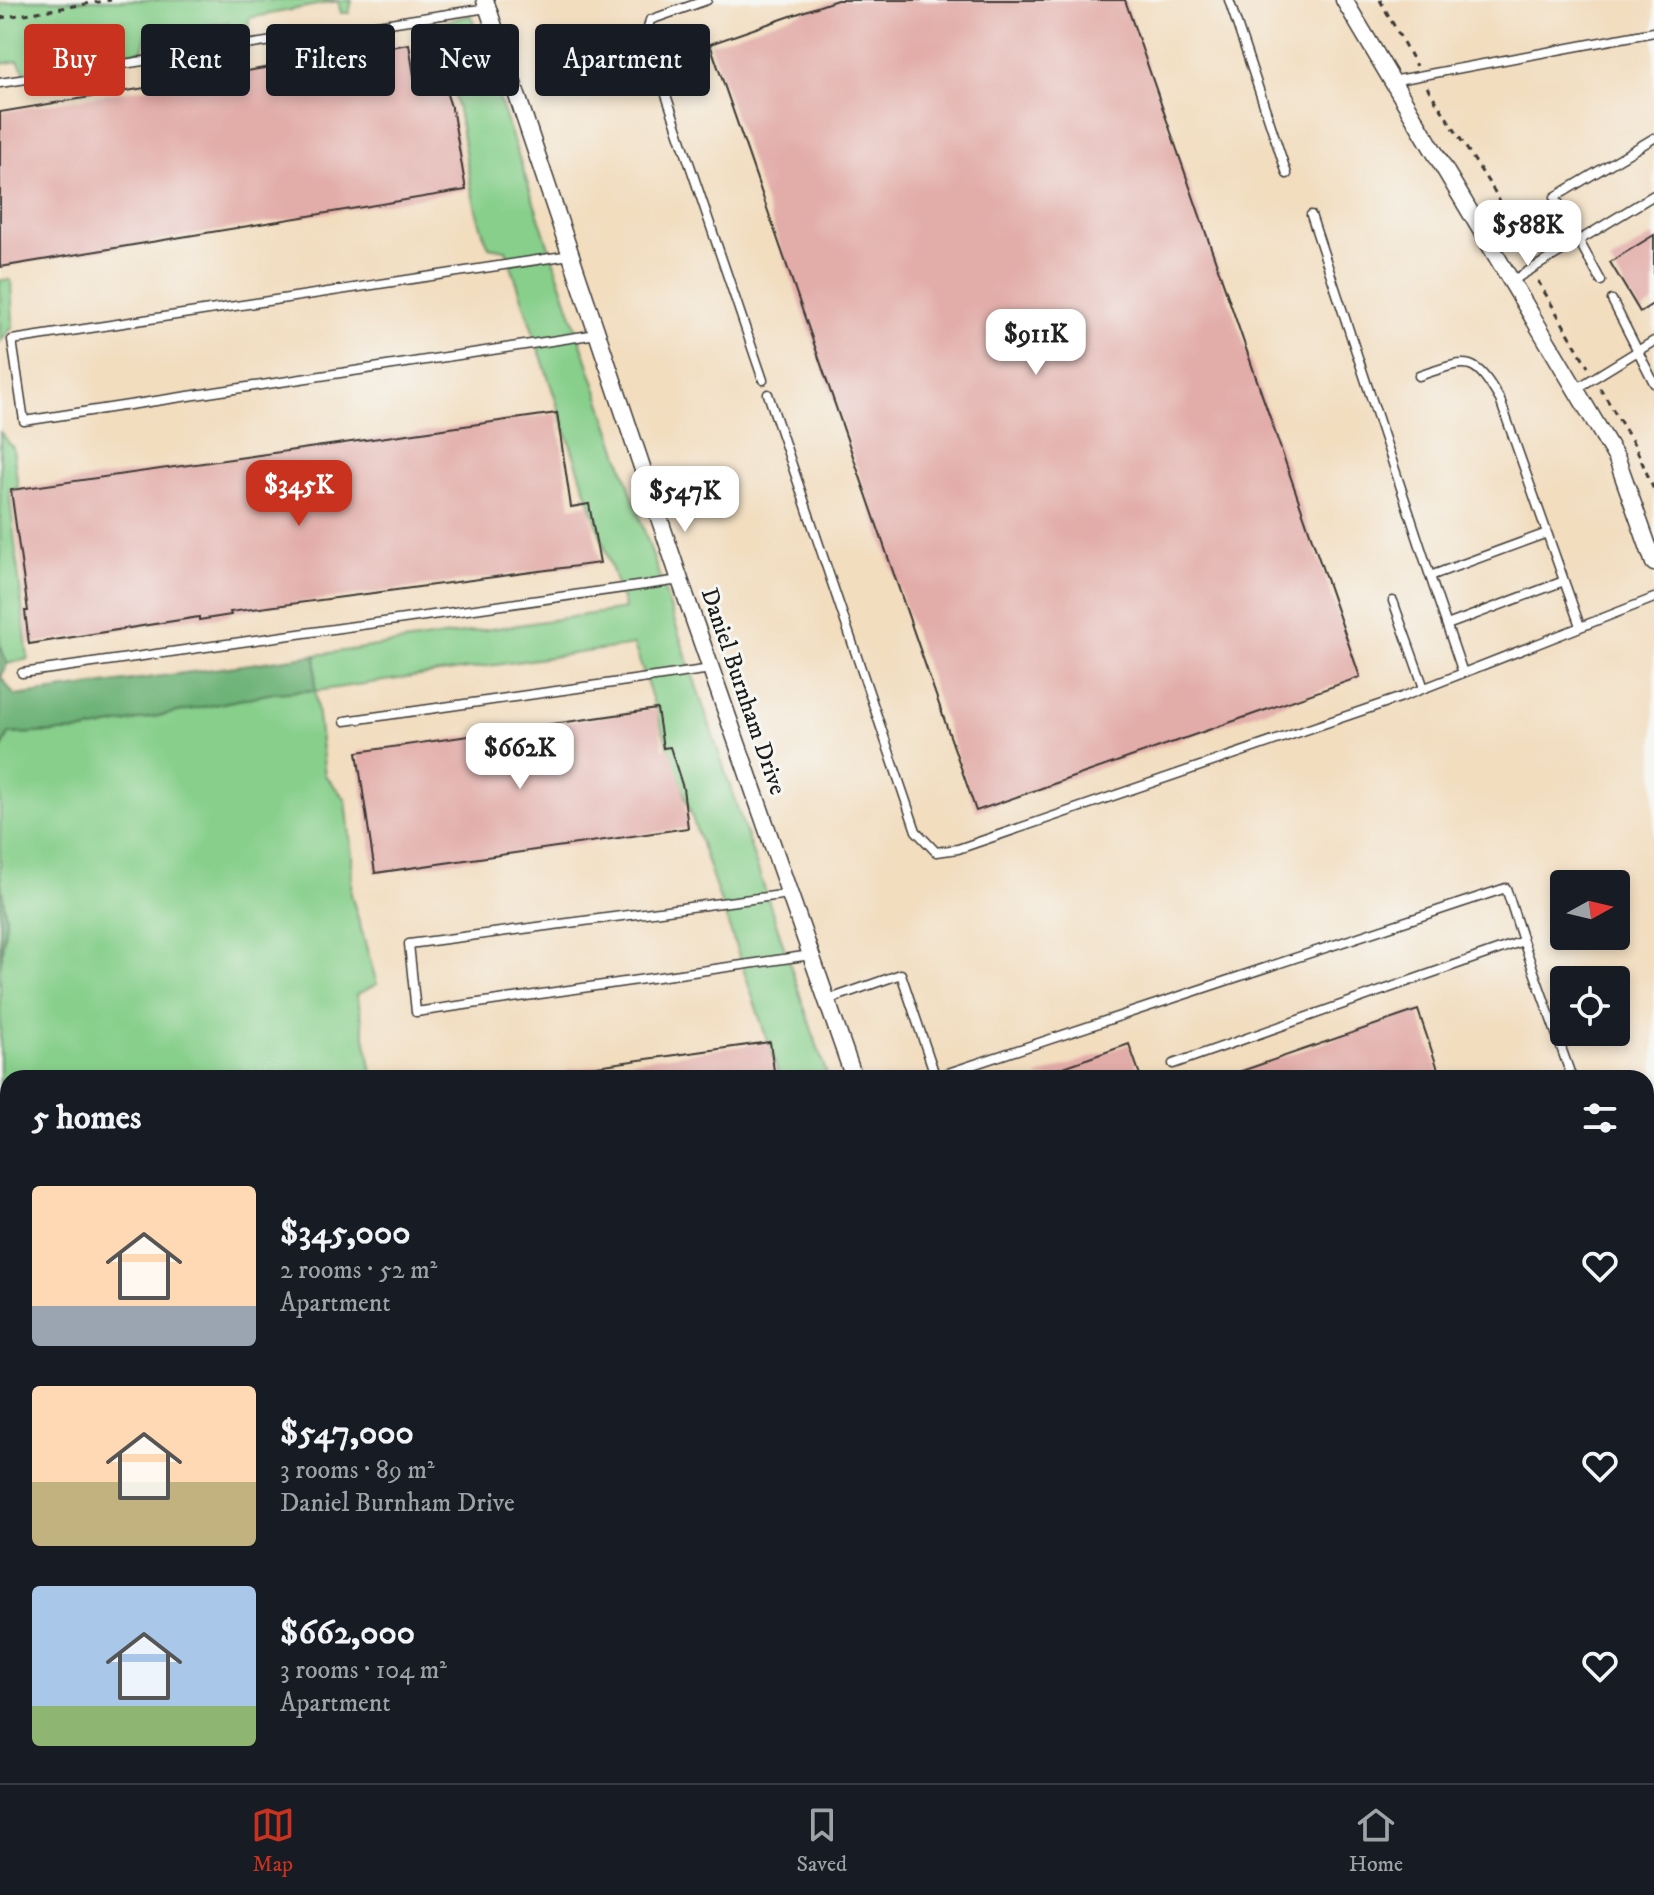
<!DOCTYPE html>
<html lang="en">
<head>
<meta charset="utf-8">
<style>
	:root { --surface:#171b24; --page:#20242c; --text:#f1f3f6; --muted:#9ea1a6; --line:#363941; --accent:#c8321e }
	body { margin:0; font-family:"IM FELL DW Pica",serif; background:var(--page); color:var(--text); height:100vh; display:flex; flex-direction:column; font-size:30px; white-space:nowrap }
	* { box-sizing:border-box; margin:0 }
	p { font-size:26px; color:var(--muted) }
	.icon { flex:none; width:44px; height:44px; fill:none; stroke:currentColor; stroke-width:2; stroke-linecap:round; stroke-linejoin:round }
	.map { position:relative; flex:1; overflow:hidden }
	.side { position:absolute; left:0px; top:1070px; width:1654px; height:714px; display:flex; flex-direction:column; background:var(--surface); border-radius:24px 24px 0 0; box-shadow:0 4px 12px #0003 }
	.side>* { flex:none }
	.hud { position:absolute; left:24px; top:24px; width:800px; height:72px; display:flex; gap:16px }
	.needle { width:52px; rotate:82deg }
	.controls { position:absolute; left:1550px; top:870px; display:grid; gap:16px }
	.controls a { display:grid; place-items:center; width:80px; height:80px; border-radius:8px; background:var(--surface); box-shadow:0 4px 12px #0003; font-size:40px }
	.price { position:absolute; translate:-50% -68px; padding:0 18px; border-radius:16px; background:#fff; color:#222; font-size:26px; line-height:52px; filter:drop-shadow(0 2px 4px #0008) }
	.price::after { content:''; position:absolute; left:50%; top:48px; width:24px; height:18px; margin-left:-12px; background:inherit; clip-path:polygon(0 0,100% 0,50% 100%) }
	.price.active { background:var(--accent); color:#fff }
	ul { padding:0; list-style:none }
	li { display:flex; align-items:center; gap:24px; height:200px; padding:0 32px }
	li span { display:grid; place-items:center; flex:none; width:224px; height:160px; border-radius:8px; color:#555 }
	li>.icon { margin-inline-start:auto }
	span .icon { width:96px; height:96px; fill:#fffc; stroke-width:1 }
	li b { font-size:34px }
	h2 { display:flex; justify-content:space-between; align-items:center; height:96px; padding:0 32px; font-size:34px }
	.pill { padding:0 28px; border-radius:8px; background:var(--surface); box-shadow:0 4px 12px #0003; font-size:28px; line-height:72px }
	.pill.active { background:var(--accent); color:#fff }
	.tab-bar { display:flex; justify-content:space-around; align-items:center; height:112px; border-top:2px solid var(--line); background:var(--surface); font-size:22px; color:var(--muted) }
	.tab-bar a { display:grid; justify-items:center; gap:4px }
	.tab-bar .active { color:var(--accent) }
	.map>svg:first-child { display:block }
	.green { fill:#87cf8b; stroke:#527654; stroke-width:2 }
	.forest { fill:#6db277; stroke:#44674a; stroke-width:2 }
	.building { fill:#e2aca8 }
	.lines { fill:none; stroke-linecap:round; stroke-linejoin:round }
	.service-casing { stroke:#3c3934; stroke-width:11 }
	.minor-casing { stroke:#3c3934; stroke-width:19 }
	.path { stroke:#3c3934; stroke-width:3; stroke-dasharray:6 6; stroke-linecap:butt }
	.service { stroke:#fff; stroke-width:8 }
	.minor { stroke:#fff; stroke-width:16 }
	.labels { text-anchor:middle; stroke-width:6; stroke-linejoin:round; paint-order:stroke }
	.street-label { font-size:24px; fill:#1c1c1c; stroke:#f6f6f2 }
</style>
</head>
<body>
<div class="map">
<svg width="1654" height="1783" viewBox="0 0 1654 1783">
	<rect width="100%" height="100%" fill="#f6f6f2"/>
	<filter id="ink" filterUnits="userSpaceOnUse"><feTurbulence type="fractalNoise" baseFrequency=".0125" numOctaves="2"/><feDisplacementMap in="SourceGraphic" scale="16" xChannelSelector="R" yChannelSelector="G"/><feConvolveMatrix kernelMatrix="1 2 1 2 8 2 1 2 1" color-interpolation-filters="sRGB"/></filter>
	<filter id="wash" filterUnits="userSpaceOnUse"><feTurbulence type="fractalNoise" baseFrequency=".006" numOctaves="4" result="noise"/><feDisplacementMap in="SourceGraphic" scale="32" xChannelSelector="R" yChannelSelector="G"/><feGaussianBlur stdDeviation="1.8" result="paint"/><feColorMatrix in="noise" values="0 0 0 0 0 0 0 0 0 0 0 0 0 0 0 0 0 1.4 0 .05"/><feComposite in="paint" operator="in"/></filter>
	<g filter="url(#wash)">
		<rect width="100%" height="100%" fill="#f2ddbf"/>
		<path class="green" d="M23,0H352L349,13H341L338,1L249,18L248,34L232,33L228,22L147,35L142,51L128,54L122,42L36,56L37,72L26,74L18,61L0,64V4Z
			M471,15L828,1078H780L634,645L315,691L325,775L346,800L352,856L351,894L377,984L357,994L373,1078H8V1242L0,1180V967L6,920L0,875V751L9,734L83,731L273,693L314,690L316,655L625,609L506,250L489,247C464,191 468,134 449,76L422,81L417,40L435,33L444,22Z
			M0,280H11L13,326L0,342Z
			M0,432L13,448L18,488L9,490L28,659L7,664L0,644Z
			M0,1258H8V1496L0,1436Z
			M45,1776H116L94,1783H46Z"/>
		<path class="forest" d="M0,644L7,664L1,677L15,696L316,655L315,690L273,693L83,731L9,734L0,751Z
			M0,875L6,920L0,967Z
			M0,1180L8,1258H0Z
			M116,1776H1052L1056,1783H94Z"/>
		<g id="blocks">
			<path class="building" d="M837,0H1125L1360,677L976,811L710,44Z
				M409,44L415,82L442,79L453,113L466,190L0,267V112Z
				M1654,235V303L1640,312L1610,262Z
				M557,413L571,507L589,504L600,563L230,612L231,615L199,620V617L29,644L25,611H28L11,490Z
				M657,709L663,748L670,747L683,788L688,828L375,873L357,752Z
				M1418,1010L1441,1078H1228L1227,1076Z
				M770,1042L775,1078H567V1070Z
				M1129,1044L1141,1078H1038V1076Z"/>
		</g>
	</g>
	<g filter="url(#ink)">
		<use href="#blocks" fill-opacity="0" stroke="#3c3934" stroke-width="2"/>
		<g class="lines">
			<defs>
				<path id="service" d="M707,0L650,20L646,36L763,380
					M1229,0L1287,174
					M1392,81L1654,32
					M0,83L487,8
					M1311,215L1430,576
					M570,255L12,340L24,421L597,334
					M1512,281L1654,195
					M1601,281L1555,197L1654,138
					M1612,300L1654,383
					M1419,376C1467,360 1473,353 1500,400L1580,626
					M1576,389L1654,341
					M768,394L916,831L936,852L958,849L1402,697L1654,598
					M1393,601L1424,688
					M1447,625L1564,581
					M22,673L680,580
					M1463,673L1430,576L1547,533
					M345,721L711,669
					M789,894L409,944L416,1012L811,955
					M827,1000L901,974L936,1078
					M1173,1064L1523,941L1572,1078
					M936,1077L1506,888L1523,941
					M1646,1507L1654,1508
					M1646,1692L1654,1689
					M1537,1776L1539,1783"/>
				<path id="minor" d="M485,0L680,580L854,1078
					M1344,0L1617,459L1654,563
					M1646,1383L1654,1381
					M1089,1776L1091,1783"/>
			</defs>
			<use href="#service" class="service-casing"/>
			<use href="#minor" class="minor-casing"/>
			<path class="path" d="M1380,0L1416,66
				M0,18L111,0
				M1427,87L1496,194L1526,260
				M1538,281L1588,367
				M1600,388L1635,446L1654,490"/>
			<use href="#service" class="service"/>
			<use href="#minor" class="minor"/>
		</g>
	</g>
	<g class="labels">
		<g class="street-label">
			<text transform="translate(744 691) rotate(71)" y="8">Daniel Burnham Drive</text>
		</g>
	</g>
</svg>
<div class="controls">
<a><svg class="needle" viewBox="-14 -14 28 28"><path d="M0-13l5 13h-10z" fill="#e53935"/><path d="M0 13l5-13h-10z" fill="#9ea1a6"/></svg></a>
<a><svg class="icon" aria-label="locate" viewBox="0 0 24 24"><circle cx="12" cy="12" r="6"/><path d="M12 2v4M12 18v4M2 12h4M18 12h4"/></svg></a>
</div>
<b class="price" style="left:1528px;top:268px">$588K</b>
<b class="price" style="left:1036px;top:377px">$911K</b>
<b class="price active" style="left:299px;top:528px">$345K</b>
<b class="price" style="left:685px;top:534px">$547K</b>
<b class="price" style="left:520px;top:791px">$662K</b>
<div class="hud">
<a class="pill active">Buy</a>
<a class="pill">Rent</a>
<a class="pill">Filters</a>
<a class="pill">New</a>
<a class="pill">Apartment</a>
</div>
<section class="side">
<h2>5 homes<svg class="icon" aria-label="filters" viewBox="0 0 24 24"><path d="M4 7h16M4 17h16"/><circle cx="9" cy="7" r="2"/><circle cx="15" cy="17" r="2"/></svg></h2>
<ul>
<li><span style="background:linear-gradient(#ffd9b3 75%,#9aa5b1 0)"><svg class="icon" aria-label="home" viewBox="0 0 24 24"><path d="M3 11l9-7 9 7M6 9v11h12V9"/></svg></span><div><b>$345,000</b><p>2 rooms · 52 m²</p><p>Apartment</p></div><svg class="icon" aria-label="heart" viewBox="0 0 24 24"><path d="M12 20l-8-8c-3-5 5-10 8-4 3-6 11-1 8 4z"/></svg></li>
<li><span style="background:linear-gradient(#ffd9b3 60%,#c2b280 0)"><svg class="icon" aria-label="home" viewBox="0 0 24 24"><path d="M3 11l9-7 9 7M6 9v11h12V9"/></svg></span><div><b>$547,000</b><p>3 rooms · 89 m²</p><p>Daniel Burnham Drive</p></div><svg class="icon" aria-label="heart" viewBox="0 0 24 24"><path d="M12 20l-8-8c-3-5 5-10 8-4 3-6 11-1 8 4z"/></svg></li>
<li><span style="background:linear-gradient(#a9c7e8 75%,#8fb573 0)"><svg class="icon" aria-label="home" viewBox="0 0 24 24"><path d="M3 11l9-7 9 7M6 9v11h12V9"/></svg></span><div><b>$662,000</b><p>3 rooms · 104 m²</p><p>Apartment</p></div><svg class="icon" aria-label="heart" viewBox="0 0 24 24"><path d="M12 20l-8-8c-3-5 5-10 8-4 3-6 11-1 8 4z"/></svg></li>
</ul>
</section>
</div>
<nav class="tab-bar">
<a class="active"><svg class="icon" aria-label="map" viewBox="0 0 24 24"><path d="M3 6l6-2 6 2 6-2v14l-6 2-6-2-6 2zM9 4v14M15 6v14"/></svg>Map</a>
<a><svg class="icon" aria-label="saved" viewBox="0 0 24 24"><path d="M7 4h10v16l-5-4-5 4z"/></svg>Saved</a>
<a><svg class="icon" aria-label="home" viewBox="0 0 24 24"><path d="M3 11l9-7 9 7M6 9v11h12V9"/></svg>Home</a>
</nav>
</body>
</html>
